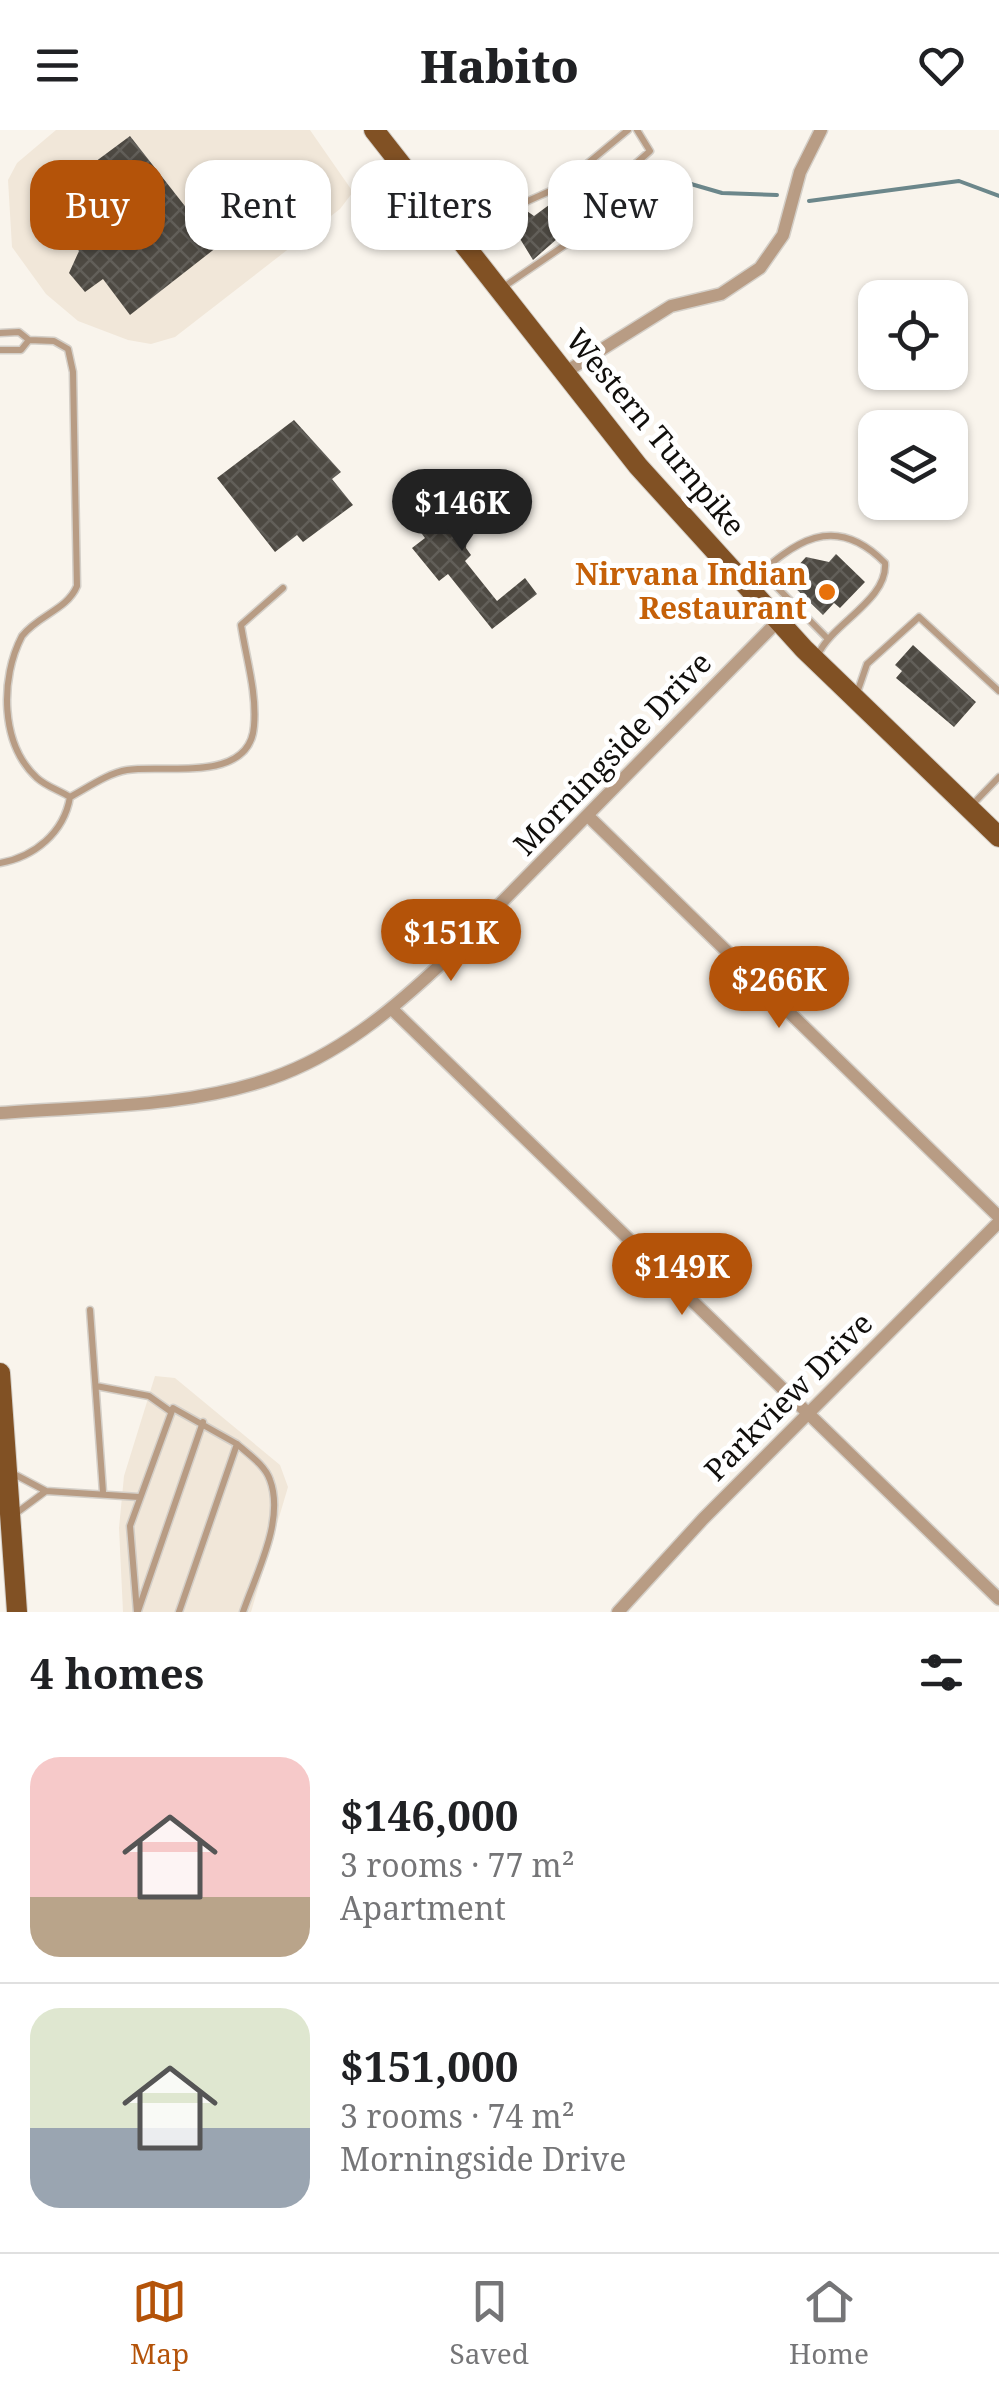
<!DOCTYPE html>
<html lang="en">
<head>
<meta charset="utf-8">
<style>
	:root { --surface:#fff; --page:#f6f6f6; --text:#202124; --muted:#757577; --line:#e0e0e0; --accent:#b45309 }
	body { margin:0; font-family:"Noto Serif",serif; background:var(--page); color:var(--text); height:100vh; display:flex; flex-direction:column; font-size:38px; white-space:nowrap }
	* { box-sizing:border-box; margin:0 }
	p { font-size:32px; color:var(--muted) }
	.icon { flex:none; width:55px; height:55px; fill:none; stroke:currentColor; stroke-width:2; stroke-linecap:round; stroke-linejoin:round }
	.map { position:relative; height:1482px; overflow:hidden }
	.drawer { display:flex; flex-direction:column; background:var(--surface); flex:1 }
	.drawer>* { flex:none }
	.guide { position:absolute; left:30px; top:30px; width:940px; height:90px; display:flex; gap:20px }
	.buttons { position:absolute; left:858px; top:150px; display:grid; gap:20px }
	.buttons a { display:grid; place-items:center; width:110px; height:110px; border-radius:20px; background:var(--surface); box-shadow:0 2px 8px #0004; font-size:50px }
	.price { position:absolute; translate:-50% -85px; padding:0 22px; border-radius:35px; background:var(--accent); color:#fff; font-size:32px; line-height:65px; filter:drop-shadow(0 2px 5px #0008) }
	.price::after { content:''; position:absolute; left:50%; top:60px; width:30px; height:22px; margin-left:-15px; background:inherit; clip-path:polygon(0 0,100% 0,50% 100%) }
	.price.active { background:#222; color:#fff }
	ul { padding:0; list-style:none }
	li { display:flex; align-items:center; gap:30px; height:250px; padding:0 30px }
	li+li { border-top:2px solid var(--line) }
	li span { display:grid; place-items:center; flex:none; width:280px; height:200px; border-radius:30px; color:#555 }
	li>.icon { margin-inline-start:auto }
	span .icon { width:120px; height:120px; fill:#fffc; stroke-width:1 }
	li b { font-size:42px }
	h2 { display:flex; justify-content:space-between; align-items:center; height:120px; padding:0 30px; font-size:42px }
	.tag { padding:0 35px; border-radius:30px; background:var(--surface); box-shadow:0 2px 8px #0004; font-size:35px; line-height:90px }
	.tag.active { background:var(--accent); color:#fff }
	header { display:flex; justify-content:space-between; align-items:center; height:130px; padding:0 30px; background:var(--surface); font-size:45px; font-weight:800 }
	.tabs { display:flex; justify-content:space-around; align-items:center; height:140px; border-top:2px solid var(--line); background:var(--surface); font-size:28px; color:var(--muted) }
	.tabs a { display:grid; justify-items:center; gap:5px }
	.tabs .active { color:var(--accent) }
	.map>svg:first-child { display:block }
	.built { fill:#f1e7d9 }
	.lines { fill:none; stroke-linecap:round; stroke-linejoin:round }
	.stream { stroke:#6c878b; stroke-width:4 }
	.building { fill:url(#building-cross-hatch) }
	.lane-casing { stroke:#d4cfc8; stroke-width:9 }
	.street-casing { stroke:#d4cfc8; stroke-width:15 }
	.primary-casing { stroke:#d4cfc8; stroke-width:22 }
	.lane { stroke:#b89c84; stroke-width:6 }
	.street { stroke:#b89c84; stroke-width:12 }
	.primary { stroke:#815124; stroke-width:20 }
	.food-dot { fill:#e8710a; stroke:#fff; stroke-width:4 }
	.labels { text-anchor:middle; stroke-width:10; stroke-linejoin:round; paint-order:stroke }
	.street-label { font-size:30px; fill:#110f0c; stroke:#fff }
	.food-label { font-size:30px; font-weight:bold; fill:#c56008; stroke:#fff; text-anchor:end }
</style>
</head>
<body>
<header><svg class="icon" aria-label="menu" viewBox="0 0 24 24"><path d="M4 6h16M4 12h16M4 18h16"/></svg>Habito<svg class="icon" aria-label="heart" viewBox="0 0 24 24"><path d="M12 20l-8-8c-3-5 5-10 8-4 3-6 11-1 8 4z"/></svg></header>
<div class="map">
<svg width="999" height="1482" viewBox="0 0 999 1482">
	<defs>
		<pattern id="building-cross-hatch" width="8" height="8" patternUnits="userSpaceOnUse" patternTransform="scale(2.5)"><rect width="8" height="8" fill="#4d4942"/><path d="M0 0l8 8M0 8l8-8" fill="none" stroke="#625f59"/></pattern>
	</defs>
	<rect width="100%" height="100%" fill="#f9f4ec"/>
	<path class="built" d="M56,0H310L353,62L340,79L175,207L151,214L128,210L78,191L46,164L12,117L8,50L17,33Z
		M155,1246L175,1248L280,1335L288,1357L251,1482H123L119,1398L124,1346Z"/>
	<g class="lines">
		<path class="stream" d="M691,54L722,63L777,65
			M809,71L959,51L999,66"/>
	</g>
	<path class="building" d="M130,6L217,117L130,185L103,149L85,162L69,143L79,121L41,72Z
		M549,75L566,101L533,130L511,94L524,79L534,86Z
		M294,290L341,342L332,349L353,375L303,412L297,405L275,422L217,348Z
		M459,351L478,375L476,392L468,398L466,418L471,425L465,431L497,471L525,448L537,464L492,499L448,444L439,451L412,418L425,408L411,389Z
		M836,424L865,452L840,478L834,473L823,485L786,449L806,427L829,432Z
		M913,515L976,572L954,597L896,548L902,541L895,535Z"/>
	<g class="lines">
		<defs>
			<path id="lane" d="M465,112L519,75L559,57L628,0
				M502,158L568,113L576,86L650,21L637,0
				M0,203L19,202L29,210L21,220H0
				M760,449L762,442L828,509
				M750,452C794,412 834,381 885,433C888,470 831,494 818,525
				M857,563L867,534L919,487L999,561
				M70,667C87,658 108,643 127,640C164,634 250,654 254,596C257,562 246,528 241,495L283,458
				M972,675L999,647
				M0,733C34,727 64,703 70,667C59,660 47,657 37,648C0,614 0,548 22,506C38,485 67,480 77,456L73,242L68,219L54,211L29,210
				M90,1180L103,1362
				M96,1256L149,1266L170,1281
				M237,1314C248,1324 265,1335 270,1350C285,1390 256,1444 243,1482
				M12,1343L46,1361
				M15,1384L46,1361L139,1367
				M138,1481L203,1292
				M137,1482L130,1396L173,1278L237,1314L179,1482"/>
			<path id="street" d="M564,243L671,176L721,164L760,138L783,105L800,42L821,0
				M588,686L999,1087
				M393,880L999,1469
				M0,983C89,976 187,978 272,948C338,925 391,881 441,834L778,491
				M618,1482L703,1389L999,1092"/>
			<path id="primary" d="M374,0L638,336L804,519L999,707
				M0,1243L17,1482"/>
		</defs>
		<use href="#lane" class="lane-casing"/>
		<use href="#street" class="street-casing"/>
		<use href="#primary" class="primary-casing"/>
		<use href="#lane" class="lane"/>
		<use href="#street" class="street"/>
		<use href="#primary" class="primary"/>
	</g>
	<circle class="food-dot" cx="827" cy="462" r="10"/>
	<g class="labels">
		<g class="street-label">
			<text transform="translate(655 303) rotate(50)" y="10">Western Turnpike</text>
			<text transform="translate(613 624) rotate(-46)" y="10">Morningside Drive</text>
			<text transform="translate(789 1267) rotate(-45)" y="10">Parkview Drive</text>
		</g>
		<g class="food-label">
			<text x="807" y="455">Nirvana Indian<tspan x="807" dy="34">Restaurant</tspan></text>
		</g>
	</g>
</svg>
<div class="buttons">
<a><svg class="icon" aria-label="locate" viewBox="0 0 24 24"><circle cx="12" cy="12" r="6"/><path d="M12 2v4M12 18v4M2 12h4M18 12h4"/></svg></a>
<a><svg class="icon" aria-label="layers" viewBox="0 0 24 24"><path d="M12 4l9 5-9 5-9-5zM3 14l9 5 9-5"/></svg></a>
</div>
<b class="price active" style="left:462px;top:424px">$146K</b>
<b class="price" style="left:451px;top:854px">$151K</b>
<b class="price" style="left:779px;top:901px">$266K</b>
<b class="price" style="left:682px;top:1188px">$149K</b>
<div class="guide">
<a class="tag active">Buy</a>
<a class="tag">Rent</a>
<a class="tag">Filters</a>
<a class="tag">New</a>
</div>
</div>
<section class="drawer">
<h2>4 homes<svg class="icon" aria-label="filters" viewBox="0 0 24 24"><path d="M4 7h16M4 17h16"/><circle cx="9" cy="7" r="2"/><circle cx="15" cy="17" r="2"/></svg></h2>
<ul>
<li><span style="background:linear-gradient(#f6c9c9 70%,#b9a48a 0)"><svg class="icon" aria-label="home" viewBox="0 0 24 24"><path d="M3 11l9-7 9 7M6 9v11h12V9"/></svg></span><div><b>$146,000</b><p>3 rooms · 77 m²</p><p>Apartment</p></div></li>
<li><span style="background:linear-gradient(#dfe7d0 60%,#9aa5b1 0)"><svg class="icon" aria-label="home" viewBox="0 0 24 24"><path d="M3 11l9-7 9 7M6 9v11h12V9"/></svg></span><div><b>$151,000</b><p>3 rooms · 74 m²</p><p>Morningside Drive</p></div></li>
</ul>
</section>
<nav class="tabs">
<a class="active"><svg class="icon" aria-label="map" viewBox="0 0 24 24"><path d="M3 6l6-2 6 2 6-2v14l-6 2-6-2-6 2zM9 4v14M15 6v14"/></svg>Map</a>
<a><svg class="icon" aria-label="saved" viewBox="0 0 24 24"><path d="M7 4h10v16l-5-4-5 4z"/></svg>Saved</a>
<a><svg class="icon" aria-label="home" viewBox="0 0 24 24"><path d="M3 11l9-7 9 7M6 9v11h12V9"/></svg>Home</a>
</nav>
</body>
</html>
